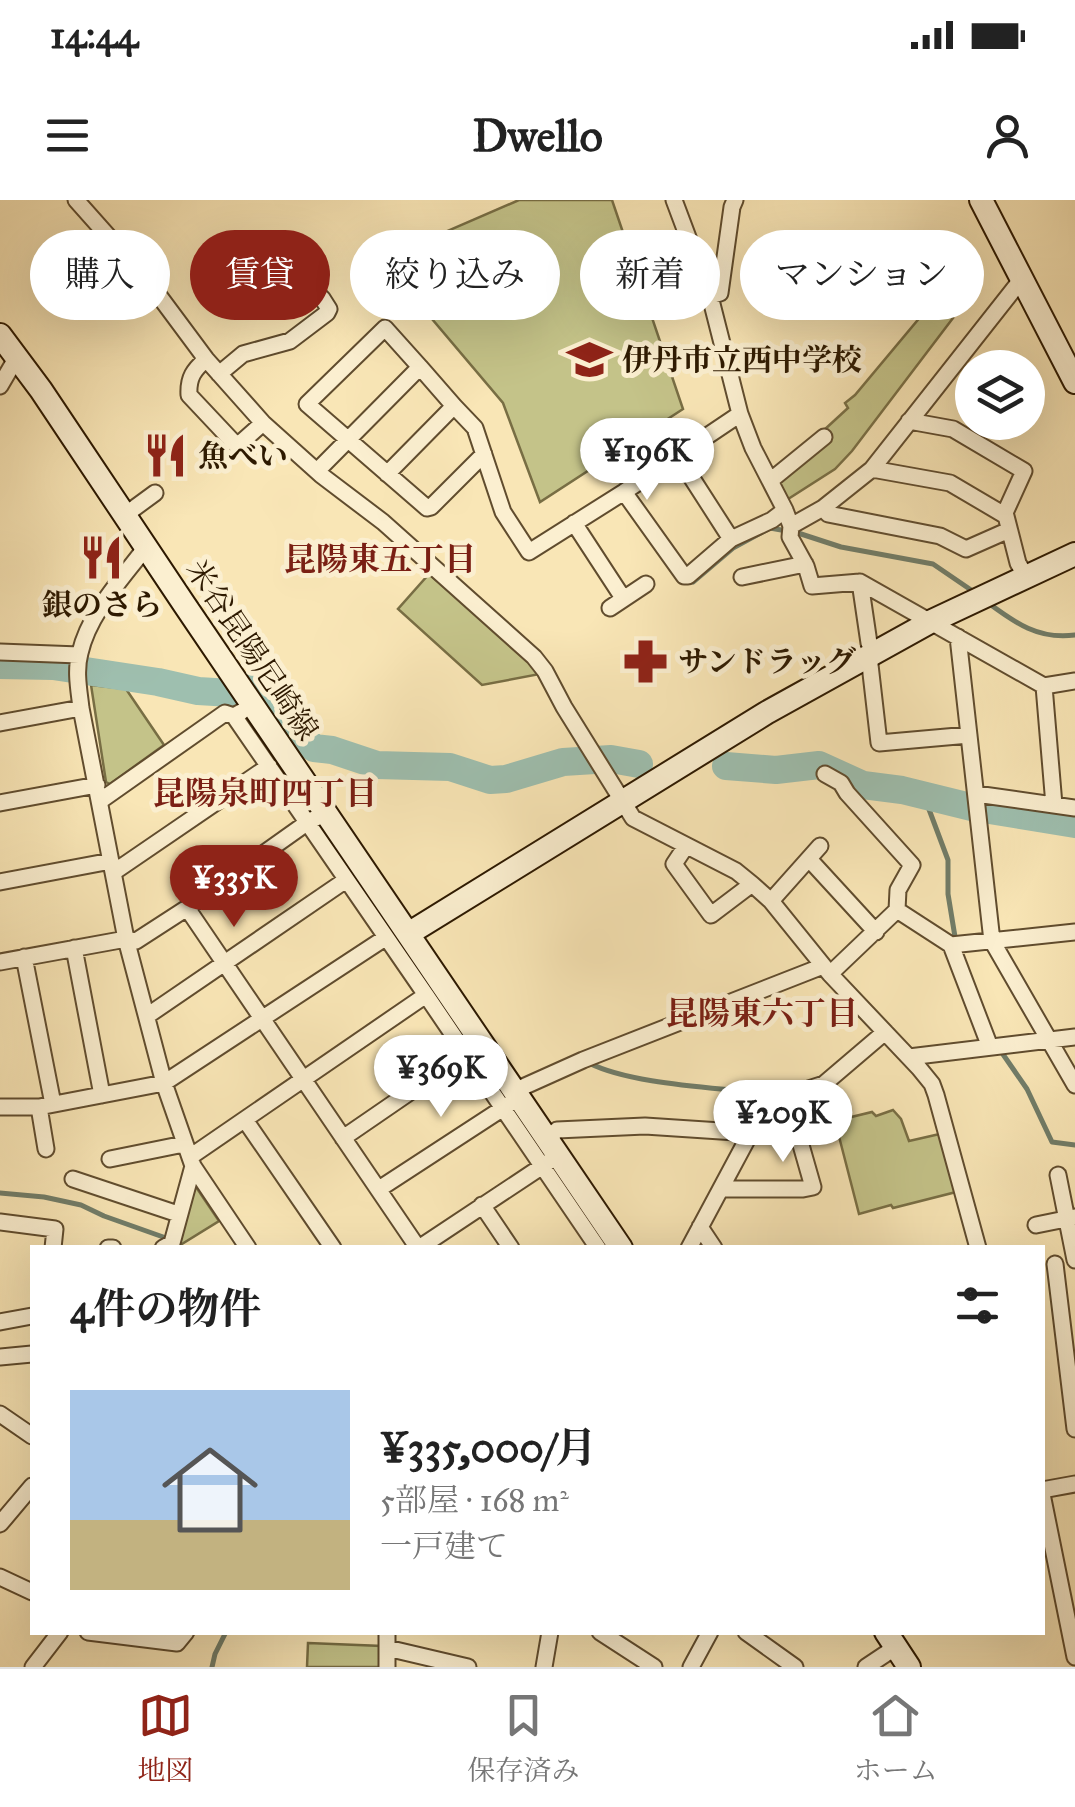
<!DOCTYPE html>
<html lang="ja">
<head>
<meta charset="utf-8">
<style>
	:root { --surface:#fff; --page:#f6f6f6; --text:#222; --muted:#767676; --line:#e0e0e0; --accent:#8f2418 }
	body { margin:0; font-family:"IM FELL Great Primer","Noto Serif JP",serif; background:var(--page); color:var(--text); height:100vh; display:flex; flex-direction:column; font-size:38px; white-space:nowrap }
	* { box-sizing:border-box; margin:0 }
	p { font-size:32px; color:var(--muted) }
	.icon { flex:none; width:55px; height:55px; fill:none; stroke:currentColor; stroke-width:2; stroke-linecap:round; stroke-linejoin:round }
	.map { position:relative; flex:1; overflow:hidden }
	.drawer { position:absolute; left:30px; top:1045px; width:1015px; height:390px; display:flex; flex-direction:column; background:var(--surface); border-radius:0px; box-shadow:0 10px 40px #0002 }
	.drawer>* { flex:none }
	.hud { position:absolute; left:30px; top:30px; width:1015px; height:90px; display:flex; gap:20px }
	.buttons { position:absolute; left:955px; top:150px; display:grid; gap:20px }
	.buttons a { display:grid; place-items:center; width:90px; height:90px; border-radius:50%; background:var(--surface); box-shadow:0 10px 40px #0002; font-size:50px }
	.price { position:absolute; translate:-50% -85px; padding:0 22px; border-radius:35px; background:#fff; color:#222; font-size:32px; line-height:65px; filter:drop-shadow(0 2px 5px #0008) }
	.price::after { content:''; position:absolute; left:50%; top:60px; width:30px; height:22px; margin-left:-15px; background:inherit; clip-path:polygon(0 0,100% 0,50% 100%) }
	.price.active { background:var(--accent); color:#fff }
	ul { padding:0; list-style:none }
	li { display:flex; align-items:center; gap:30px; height:250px; padding:0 40px }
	li span { display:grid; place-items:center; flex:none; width:280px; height:200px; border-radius:0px; color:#555 }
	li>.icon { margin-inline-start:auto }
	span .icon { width:120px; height:120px; fill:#fffc; stroke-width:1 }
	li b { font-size:42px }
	h2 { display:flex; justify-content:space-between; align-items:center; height:120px; padding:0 40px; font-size:42px }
	.pill { padding:0 35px; border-radius:45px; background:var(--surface); box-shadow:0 10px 40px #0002; font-size:35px; line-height:90px }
	.pill.active { background:var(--accent); color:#fff }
	.status { display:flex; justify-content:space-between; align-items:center; height:70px; padding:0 50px; background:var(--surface); direction:ltr }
	.status svg { height:28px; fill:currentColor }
	header { display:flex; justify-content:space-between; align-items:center; height:130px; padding:0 40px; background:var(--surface); font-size:45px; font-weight:700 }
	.dock { display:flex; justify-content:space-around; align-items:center; height:140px; border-top:2px solid var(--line); background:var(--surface); font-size:28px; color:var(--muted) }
	.dock a { display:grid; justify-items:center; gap:5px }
	.dock .active { color:var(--accent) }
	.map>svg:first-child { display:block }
	.green { fill:#c4c389; stroke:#786e44; stroke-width:2.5 }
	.water { fill:#9ebfaf; stroke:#717d69; stroke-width:2.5 }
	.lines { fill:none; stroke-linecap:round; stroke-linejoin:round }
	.stream { stroke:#717d69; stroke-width:5 }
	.river { stroke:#9ebfaf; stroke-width:28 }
	.street-casing { stroke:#604c2e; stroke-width:19 }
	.secondary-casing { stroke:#2d1900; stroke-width:26 }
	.street { stroke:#fbefd0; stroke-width:15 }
	.secondary { stroke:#fbefd0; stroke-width:22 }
	.labels { text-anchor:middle; stroke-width:10; stroke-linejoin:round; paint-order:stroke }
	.poi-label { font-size:30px; font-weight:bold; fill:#2d1900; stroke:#fbefd0; text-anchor:start }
	.street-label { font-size:30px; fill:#2d1900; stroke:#fbefd0 }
	.neighbourhood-label { font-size:32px; font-weight:bold; fill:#7a1f14; stroke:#fbefd0 }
</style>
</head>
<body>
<div class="status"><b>14:44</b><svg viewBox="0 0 49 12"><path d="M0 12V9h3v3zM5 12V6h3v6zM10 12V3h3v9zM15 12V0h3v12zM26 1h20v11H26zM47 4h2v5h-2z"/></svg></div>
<header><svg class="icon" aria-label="menu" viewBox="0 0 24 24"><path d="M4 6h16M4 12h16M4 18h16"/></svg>Dwello<svg class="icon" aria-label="person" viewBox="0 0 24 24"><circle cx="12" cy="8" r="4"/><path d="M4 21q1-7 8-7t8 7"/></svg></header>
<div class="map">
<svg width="1075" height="1467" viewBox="0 0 1075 1467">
	<rect width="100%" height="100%" fill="#f9e6b6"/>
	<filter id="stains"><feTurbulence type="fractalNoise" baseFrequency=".002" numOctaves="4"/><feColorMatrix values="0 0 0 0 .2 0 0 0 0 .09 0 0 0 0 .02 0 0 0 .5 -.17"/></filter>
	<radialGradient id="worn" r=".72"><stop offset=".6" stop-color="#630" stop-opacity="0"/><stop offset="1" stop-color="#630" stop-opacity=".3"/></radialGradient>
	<path class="green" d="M519,0H612L683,209L540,302L503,203L416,100L392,55Z
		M932,103L953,118L852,251L835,269L785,301L774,281L823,231L848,208L845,203L855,195Z
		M429,374L525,455L540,474L482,485L398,409Z
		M91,485L126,489L164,545L110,584L106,582Z
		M893,910L901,919L909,941L944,933L960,991L893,1008L891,1005L859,1014L835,921L872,912L876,916Z
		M194,984L219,1021L177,1047Z
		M308,1443L382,1446L381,1467H307Z"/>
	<path class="water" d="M679,53L698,106L667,118L647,65Z"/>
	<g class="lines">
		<path class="stream" d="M693,382L733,348L770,328L798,333L841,347L933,364L974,392
			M987,402C1015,423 1039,440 1075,435
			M924,596L948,660V694L956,743
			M1000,850L1027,889L1052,942L1075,945
			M589,863C628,883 706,887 750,892
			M0,993L44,997L81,1005L104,1016L166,1038L167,1041
			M212,1467L215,1454L226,1432"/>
		<path class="river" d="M0,465L53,466L158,482L198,491L231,493L260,482L292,527L314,548L332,550L377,565L450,567L490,580L506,579L563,562L611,559L639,564
			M726,566L776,570L819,565L863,585L902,590L971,607L1075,624"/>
		<defs>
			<path id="street" d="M76,0L148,81L206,159L263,223L321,275L383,322L534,457L545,471L564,507L633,618L736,671L752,684L771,701L830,774L919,868L932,884L936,895L978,1048
				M674,0L710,96L740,214L753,248L785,310L791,326L790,337L806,366L812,386L860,382L1044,486L1054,605
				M710,96L720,93L732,7L735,0
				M206,159C194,170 188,177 189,195L237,246L263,223
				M420,167L454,206
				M219,174L243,154L290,141L327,113L329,109L322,98
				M0,186L17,157
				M909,221L953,229L1024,271L1004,315
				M677,255L731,339
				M872,269L950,283L1006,316L1018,363L1026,377
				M317,271L420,167L385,128L307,204L427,308L431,307L484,254
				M387,274L454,206L475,228L503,312L529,352L624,292L740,214
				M770,281L824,237
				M624,292L684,376H688L731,339L772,320L785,310
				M823,308L828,314L940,336L966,349L1009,330
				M125,315L155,293
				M574,323L623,398
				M791,326L823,308L872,269L1021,80
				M146,347C122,379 89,413 80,453C75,471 79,490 81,508L126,739L164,883L193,966L248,1048
				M742,377L805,364
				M860,382L869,443L874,453
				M610,408L646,384
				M958,437L992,741L1075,885
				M0,452L79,455
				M869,456L879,543L969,535
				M1044,486L1075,481
				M234,516L426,795
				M0,523L81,508
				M825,574L841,583L847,593L912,665L898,690L897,710L830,774
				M976,594L1075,608
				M100,601L225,513L234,516L241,512
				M0,603L97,585
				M686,646L674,664L711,715L752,684
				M809,659L876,732
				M114,672L269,566
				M0,682L111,661
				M771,701L820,646
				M187,708L418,1048
				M897,710L951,745L1075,732
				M951,745L990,847
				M74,748L102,895
				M24,757L53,904
				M0,762L126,739L136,741L187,708L308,622L326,613
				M147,816L346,680
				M909,857L1075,837
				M514,891L583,860L823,766
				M755,893L787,896L824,884L885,832
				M0,907H39L164,883L385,738
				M39,907L46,949
				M245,920L333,1048
				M343,938L474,848
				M547,940L557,930L645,926L751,933
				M190,957L426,795L598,1048
				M110,959L184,944
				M1058,975L1075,1060
				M73,979L178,1014
				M379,989L511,903
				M721,989H803L813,987L787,896
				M482,1005L511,1048
				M0,1022L55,1029L53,1048
				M1036,1025L1075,1017
				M700,1027L714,1048
				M108,1048H113
				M163,1048L172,1043L193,966
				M419,1048L550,961
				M689,1048L758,919L761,894
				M1055,1064L1075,1229
				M0,1122L32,1116
				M0,1157L32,1154
				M0,1214L32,1236
				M1042,1290L1075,1284
				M1042,1294L1075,1457
				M0,1324L32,1286
				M0,1377L32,1392
				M88,1432L177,1443L186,1432
				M600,1432L654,1467
				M746,1432L795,1467
				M387,1448L468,1467
				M33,1467L60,1432
				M387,1467V1432
				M544,1467L550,1432
				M691,1467L710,1432
				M866,1467L896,1447"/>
			<path id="secondary" d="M981,0L1075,182
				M0,135L41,190L184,404L621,1048
				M408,734L766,513L932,421L1075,354
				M886,1432L909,1467"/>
		</defs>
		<use href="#street" class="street-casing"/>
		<use href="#secondary" class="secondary-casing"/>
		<use href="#street" class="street"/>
		<use href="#secondary" class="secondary"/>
	</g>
	<defs>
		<symbol id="school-bare" viewBox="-9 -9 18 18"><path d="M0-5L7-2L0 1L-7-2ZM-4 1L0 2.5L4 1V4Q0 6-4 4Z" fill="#8f2418" stroke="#fbefd0" stroke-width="2.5" paint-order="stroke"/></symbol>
		<symbol id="restaurant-bare" viewBox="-9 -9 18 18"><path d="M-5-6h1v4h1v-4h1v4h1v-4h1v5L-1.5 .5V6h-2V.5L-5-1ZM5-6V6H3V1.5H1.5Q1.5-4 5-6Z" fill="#8f2418" stroke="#fbefd0" stroke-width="2.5" paint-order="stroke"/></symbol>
		<symbol id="pharmacy-bare" viewBox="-9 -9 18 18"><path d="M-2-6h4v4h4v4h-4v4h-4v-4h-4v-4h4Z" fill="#8f2418" stroke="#fbefd0" stroke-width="2.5" paint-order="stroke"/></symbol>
	</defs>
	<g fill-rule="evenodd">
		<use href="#school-bare" x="558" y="128" width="63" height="63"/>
		<use href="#restaurant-bare" x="134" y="224" width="63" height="63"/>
		<use href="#restaurant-bare" x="70" y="326" width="63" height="63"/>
		<use href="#pharmacy-bare" x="614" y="430" width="63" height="63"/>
	</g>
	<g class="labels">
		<g class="poi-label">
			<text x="622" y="170">伊丹市立西中学校</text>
			<text x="198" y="266">魚べい</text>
			<text x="102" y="415" text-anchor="middle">銀のさら</text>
			<text x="678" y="472">サンドラッグ</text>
		</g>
		<g class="street-label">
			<text transform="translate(252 450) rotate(56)" y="10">米谷昆陽尼崎線</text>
		</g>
		<g class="neighbourhood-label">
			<text x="380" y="370">昆陽東五丁目</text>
			<text x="265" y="604">昆陽泉町四丁目</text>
			<text x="762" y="824">昆陽東六丁目</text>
		</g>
	</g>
	<rect width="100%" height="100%" filter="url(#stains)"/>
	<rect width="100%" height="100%" fill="url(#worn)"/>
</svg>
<div class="buttons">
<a><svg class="icon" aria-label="layers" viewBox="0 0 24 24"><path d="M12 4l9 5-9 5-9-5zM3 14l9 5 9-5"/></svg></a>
</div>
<b class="price" style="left:647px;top:303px">¥196K</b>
<b class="price active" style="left:234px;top:730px">¥335K</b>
<b class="price" style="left:441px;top:920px">¥369K</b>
<b class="price" style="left:783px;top:965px">¥209K</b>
<div class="hud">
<a class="pill">購入</a>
<a class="pill active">賃貸</a>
<a class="pill">絞り込み</a>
<a class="pill">新着</a>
<a class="pill">マンション</a>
</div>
<section class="drawer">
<h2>4件の物件<svg class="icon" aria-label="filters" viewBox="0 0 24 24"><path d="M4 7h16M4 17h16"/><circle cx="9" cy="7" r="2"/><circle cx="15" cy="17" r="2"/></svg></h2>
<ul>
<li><span style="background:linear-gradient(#a9c7e8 65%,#c2b280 0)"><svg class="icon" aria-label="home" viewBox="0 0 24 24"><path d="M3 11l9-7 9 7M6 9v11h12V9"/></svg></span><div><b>¥335,000/月</b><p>5部屋 · 168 m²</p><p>一戸建て</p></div></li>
</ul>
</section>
</div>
<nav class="dock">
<a class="active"><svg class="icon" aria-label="map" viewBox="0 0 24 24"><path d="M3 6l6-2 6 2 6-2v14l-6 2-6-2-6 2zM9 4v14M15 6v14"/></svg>地図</a>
<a><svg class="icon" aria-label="saved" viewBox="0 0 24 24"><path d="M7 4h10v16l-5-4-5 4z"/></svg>保存済み</a>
<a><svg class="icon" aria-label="home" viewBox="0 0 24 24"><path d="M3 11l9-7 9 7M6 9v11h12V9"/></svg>ホーム</a>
</nav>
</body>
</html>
